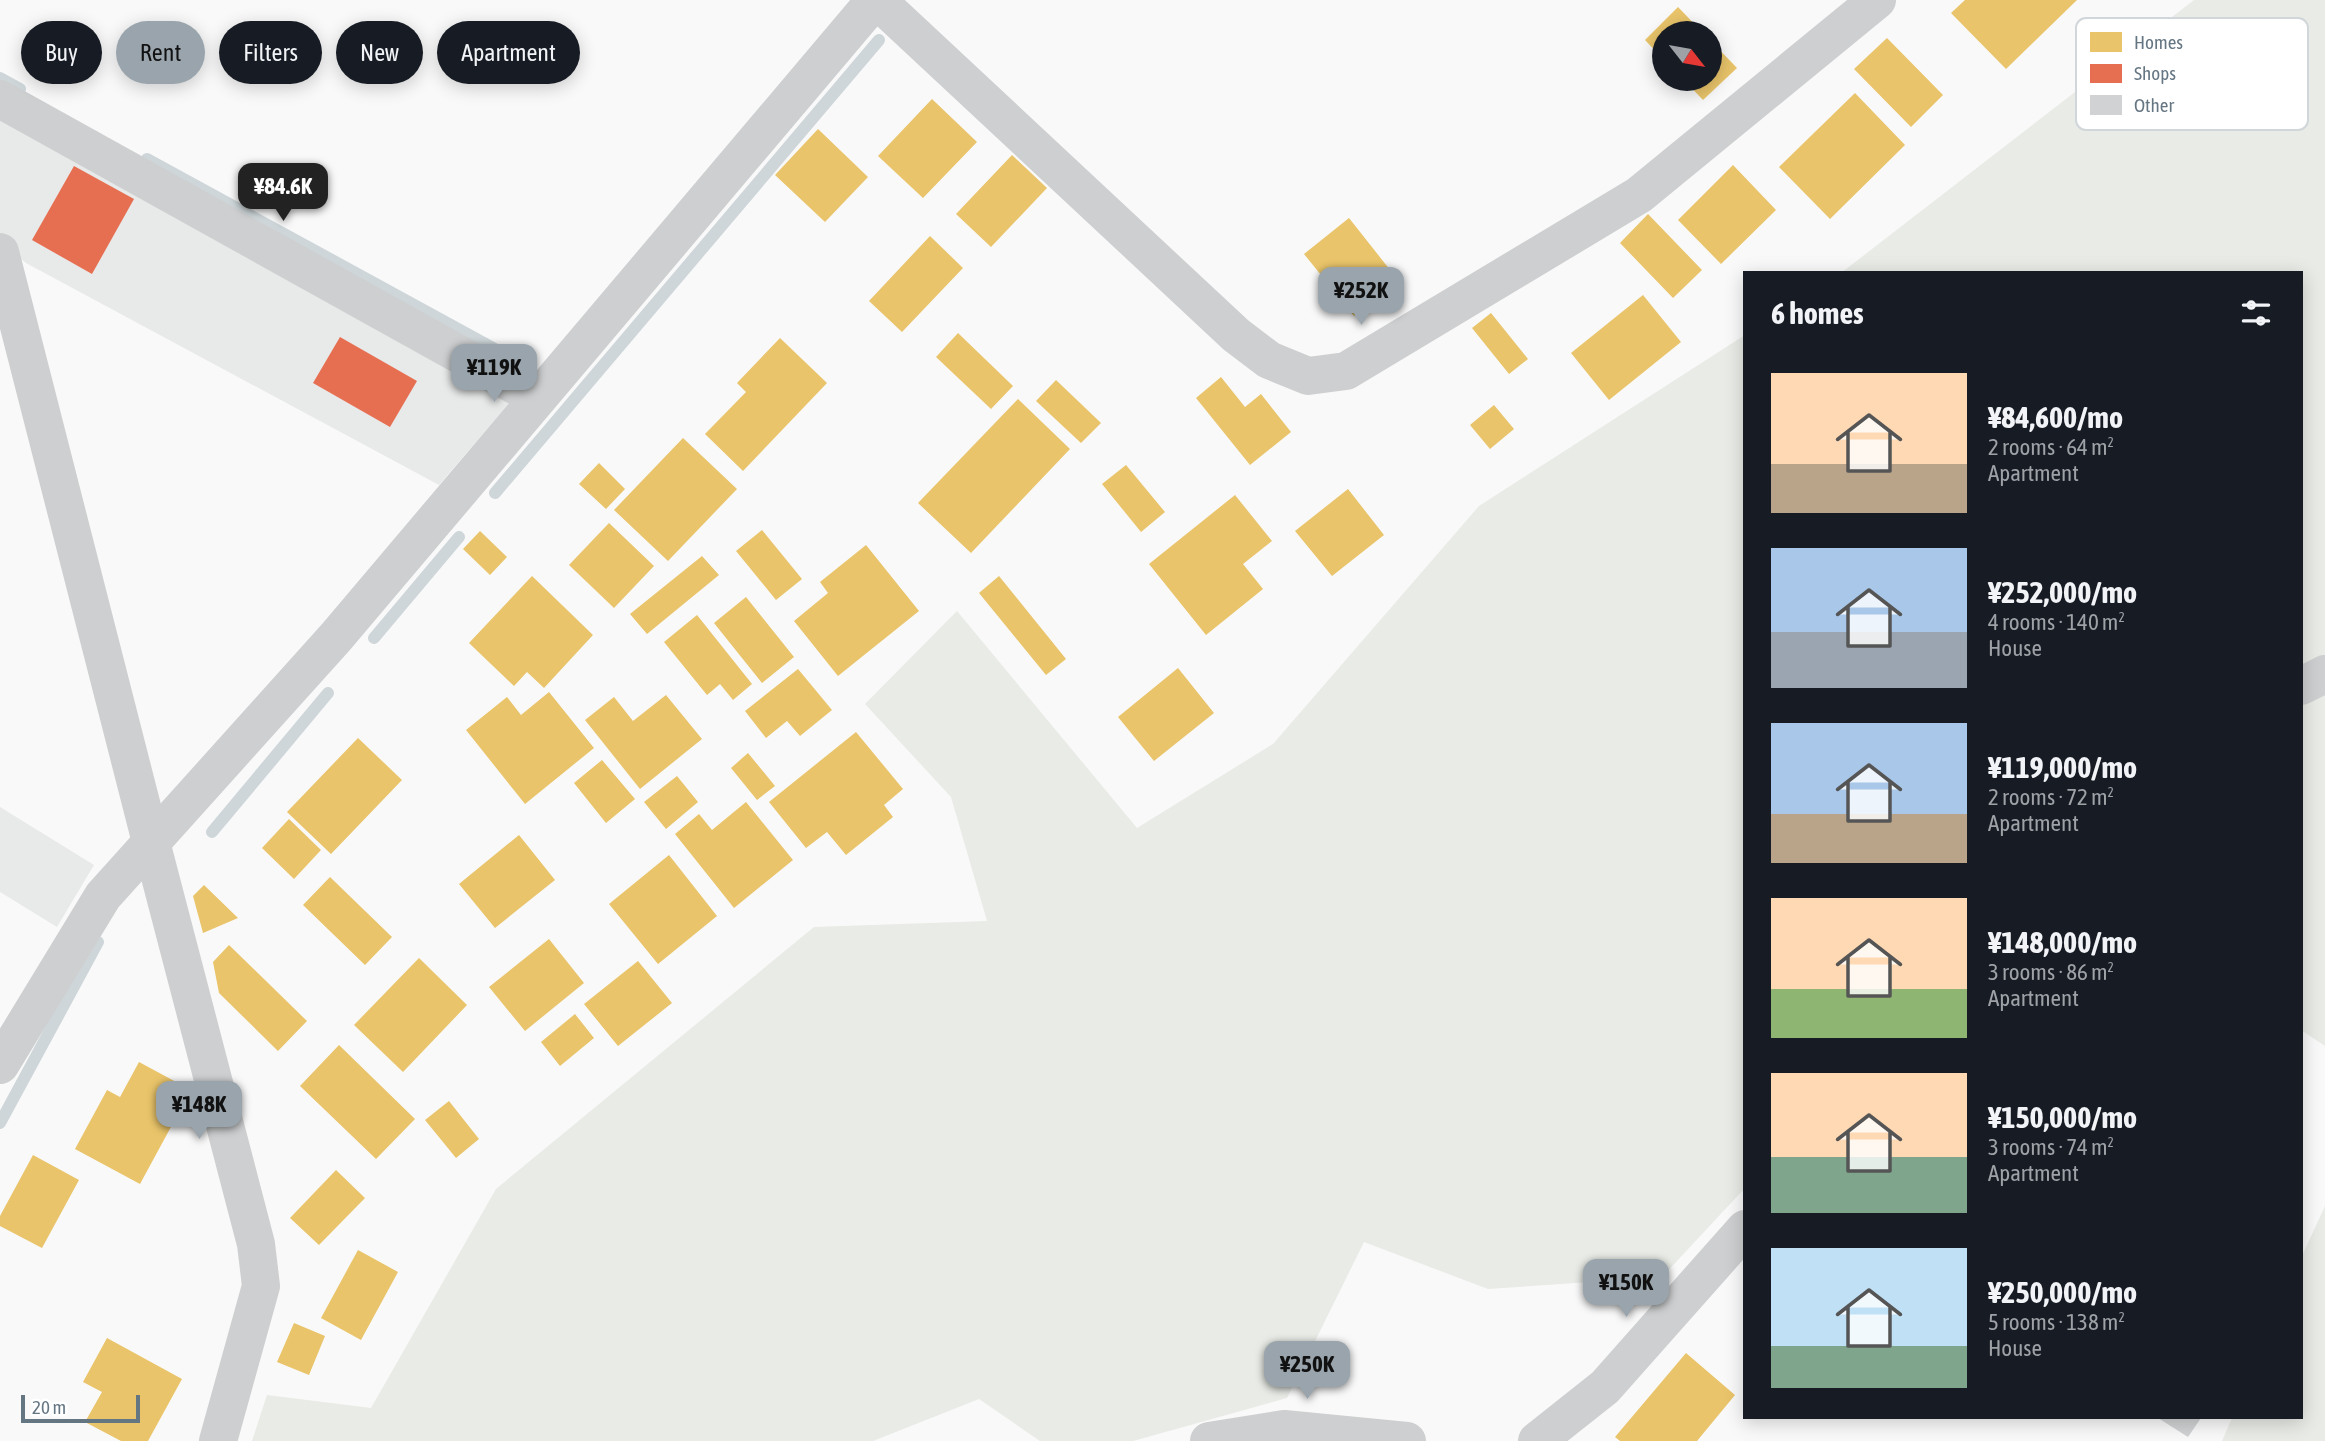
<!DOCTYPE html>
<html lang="en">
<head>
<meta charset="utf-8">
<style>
	:root { --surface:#171b24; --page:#20242c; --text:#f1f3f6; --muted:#9ea1a6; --accent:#99a4ac }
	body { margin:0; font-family:"Asap Condensed",sans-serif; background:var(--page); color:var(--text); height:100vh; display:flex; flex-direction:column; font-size:26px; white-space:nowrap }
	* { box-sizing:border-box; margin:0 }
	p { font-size:23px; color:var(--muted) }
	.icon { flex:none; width:38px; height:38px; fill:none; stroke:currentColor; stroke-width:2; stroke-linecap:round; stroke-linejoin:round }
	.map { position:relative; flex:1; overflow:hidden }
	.details { position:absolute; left:1743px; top:271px; width:560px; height:1148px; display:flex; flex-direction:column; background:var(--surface); border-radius:0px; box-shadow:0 4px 18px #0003 }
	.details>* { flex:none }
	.hud { position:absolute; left:21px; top:21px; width:665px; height:63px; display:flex; gap:14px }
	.needle { width:46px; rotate:121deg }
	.controls { position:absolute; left:1652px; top:21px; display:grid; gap:14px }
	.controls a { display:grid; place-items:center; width:70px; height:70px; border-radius:50%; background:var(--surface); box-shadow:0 4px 18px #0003; font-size:35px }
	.scale { position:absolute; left:21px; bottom:18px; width:119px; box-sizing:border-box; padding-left:7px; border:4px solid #657683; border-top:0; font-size:19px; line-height:24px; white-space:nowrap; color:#657683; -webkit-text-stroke:5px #fff; paint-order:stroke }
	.price { position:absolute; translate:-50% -60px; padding:0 16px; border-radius:14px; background:var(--accent); color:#111; font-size:23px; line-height:46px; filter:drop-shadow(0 2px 4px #0008) }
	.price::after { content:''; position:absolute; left:50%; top:42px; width:21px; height:16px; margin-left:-10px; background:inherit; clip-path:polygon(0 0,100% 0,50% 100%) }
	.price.active { background:#222; color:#fff }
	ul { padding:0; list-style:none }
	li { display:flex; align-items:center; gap:21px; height:175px; padding:0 28px }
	li span { display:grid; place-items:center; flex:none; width:196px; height:140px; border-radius:0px; color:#555 }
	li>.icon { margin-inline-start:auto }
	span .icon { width:84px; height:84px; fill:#fffc; stroke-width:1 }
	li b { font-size:30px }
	h2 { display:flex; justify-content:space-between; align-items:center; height:84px; padding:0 28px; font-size:30px }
	.tag { padding:0 24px; border-radius:32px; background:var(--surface); box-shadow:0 4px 18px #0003; font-size:24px; line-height:63px }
	.tag.active { background:var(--accent); color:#111 }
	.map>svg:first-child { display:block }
	.built { fill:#e8e9e9 }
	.green { fill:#e8ebe6 }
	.homes { fill:#e9c46a }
	.shops { fill:#e76f51 }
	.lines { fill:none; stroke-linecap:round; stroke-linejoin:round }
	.stream { stroke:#ced6d9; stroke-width:12 }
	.building { fill:#d0d2d3 }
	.minor { stroke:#cecfd0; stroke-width:38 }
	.tertiary { stroke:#cecfd0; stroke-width:38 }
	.key { fill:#fff; stroke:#d1d6da; stroke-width:2 }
	.key-label { font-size:19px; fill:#657683 }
</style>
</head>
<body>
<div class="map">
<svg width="2325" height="1441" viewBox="0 0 2325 1441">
	<rect width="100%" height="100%" fill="#f9f9f9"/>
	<path class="built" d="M0,120L510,402L439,485L26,263L0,242Z
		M0,807L94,865L57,927L0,892Z"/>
	<path class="green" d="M2194,0H2325V1046L2301,1030V273H1841Z
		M1745,335V1188L1662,1277L1488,1289L1364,1242L1287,1398L1133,1441H1040L979,1399L873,1441H252L267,1395L371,1408L496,1189L814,927L987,921L951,797L865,704L957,611L1137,828L1273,744L1479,506Z
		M2325,1206V1441H2222L2232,1418H2301V1258Z"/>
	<path class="homes" d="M1965,0H2077L2006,69L1951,13Z
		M1678,7L1703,33H1664V60L1645,40Z
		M1887,38L1943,95L1911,127L1854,69Z
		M1710,40L1737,68L1703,100L1683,79H1710Z
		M1855,93L1905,145L1830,219L1779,167Z
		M932,99L977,142L923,198L878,156Z
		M818,129L868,177L825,222L775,175Z
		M1012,155L1047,188L991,247L956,214Z
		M1733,165L1776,210L1721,264L1678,220Z
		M1648,214L1702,270L1673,298L1620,243Z
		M1349,218L1398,280L1354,316L1304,254Z
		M930,236L963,268L902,332L869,301Z
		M1643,295L1681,342L1609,400L1571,353Z
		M1491,313L1528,359L1509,374L1472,328Z
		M958,333L1013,386L991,409L936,357Z
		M780,338L827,383L743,471L705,434L746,392L737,383Z
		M1221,377L1245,407L1261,394L1291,432L1250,465L1196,398Z
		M1056,380L1101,423L1081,443L1036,401Z
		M1018,399L1070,449L971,553L918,503Z
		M1494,405L1514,429L1490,449L1470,425Z
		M683,438L737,489L668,561L614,510Z
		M599,463L625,489L606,509L579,484Z
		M1126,465L1165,512L1141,532L1102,484Z
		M1348,489L1384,535L1332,576L1295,531Z
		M1235,495L1272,541L1243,564L1263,589L1206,635L1149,564Z
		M609,523L654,566L614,608L569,565Z
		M762,530L802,579L776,600L736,551Z
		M480,531L507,557L490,575L463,549Z
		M866,545L919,611L838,676L794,621L828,593L820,582Z
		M702,556L719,575L647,634L630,614Z
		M532,576L593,635L544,688L527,672L514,686L469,643Z
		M999,576L1066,659L1046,675L979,593Z
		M746,597L794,657L762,683L714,623Z
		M697,615L752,684L733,700L720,684L707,695L664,642Z
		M1178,668L1214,713L1154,761L1118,717Z
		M798,669L832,710L800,736L787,721L766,738L745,711Z
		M549,692L594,748L525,804L466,730L507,697L521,715Z
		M666,695L702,739L640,789L585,720L614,697L633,721Z
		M856,732L903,789L884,805L893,817L846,855L827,832L806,848L769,802Z
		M358,738L402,780L331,854L287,812Z
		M748,753L775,786L757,800L731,768Z
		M602,760L635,799L606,823L574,783Z
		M677,776L698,802L666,829L644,802Z
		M746,802L793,860L734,908L675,834L699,814L712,830Z
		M289,819L321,850L294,879L262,848Z
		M519,835L555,880L495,928L459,884Z
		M669,855L717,916L658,964L609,904Z
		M330,877L392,937L365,965L303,905Z
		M204,885L238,918L203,933L193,896Z
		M549,939L584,983L525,1031L489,987Z
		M229,945L307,1021L278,1051L219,993L213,962Z
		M419,958L467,1005L403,1072L354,1025Z
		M638,961L672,1003L618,1046L584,1004Z
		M575,1014L594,1038L560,1066L541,1042Z
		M339,1045L415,1119L376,1159L300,1086Z
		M139,1062L191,1090L140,1184L75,1149L107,1090L120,1097Z
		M449,1101L479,1139L456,1158L425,1120Z
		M33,1155L79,1180L42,1248L0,1226V1216Z
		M336,1170L365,1198L319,1245L290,1218Z
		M358,1250L398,1272L361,1340L321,1318Z
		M294,1323L325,1336L309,1375L277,1362Z
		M107,1338L182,1379L148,1441H121L85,1422L102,1392L83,1382Z
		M1686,1353L1735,1395L1697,1441H1620L1615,1437Z"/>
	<path class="shops" d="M74,166L134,199L92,274L32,240Z
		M340,337L417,381L390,427L313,383Z"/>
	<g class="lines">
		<path class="stream" d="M0,78L20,89
			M147,159L524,365
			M495,493L879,40
			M374,638L459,537
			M212,832L328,693
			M0,1123L98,942"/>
	</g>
	<path class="building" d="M2158,1418H2201L2188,1437Z"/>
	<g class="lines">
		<path class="minor" d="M877,0L1236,335L1269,360L1308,376L1346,371L1639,195L1877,0
			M0,99L538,398
			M2301,686L2325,674
			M151,842L256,1244L261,1286L218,1441
			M0,1065L103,896L336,637L875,0
			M1209,1441L1284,1429L1407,1441
			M1537,1441L1605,1387L1745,1229"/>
		<path class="tertiary" d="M0,252L151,842"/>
	</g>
	<rect x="2076" y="18" width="232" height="112" rx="10" class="key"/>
	<rect x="2090" y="32" width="32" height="20" fill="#e9c46a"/>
	<rect x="2090" y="64" width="32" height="19" fill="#e76f51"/>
	<rect x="2090" y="95" width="32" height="20" fill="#d0d2d3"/>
	<g class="key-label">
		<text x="2134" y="49">Homes</text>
		<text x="2134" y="80">Shops</text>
		<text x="2134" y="112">Other</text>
	</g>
</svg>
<div class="controls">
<a><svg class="needle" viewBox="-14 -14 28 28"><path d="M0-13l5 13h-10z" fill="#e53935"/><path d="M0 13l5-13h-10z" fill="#9ea1a6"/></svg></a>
</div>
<div class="scale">20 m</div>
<b class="price active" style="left:283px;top:223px">¥84.6K</b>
<b class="price" style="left:1361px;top:327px">¥252K</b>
<b class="price" style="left:494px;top:404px">¥119K</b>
<b class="price" style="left:199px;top:1141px">¥148K</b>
<b class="price" style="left:1626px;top:1319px">¥150K</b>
<b class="price" style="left:1307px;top:1401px">¥250K</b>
<div class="hud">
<a class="tag">Buy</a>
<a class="tag active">Rent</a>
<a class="tag">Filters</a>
<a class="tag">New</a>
<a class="tag">Apartment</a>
</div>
<section class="details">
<h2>6 homes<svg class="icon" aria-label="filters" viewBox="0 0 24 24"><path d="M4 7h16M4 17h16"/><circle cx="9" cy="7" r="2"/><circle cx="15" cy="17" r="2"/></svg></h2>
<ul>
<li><span style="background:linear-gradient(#ffd9b3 65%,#b9a48a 0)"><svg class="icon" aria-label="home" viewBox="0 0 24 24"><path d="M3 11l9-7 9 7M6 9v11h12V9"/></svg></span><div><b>¥84,600/mo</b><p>2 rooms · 64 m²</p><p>Apartment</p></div></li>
<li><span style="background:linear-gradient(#a9c7e8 60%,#9aa5b1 0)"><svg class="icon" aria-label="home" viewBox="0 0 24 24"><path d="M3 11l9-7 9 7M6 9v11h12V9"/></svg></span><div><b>¥252,000/mo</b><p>4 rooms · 140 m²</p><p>House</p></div></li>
<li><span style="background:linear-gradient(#a9c7e8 65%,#b9a48a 0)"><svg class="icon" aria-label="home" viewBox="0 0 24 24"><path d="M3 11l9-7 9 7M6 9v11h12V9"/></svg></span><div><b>¥119,000/mo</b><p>2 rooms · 72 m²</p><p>Apartment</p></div></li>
<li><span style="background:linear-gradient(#ffd9b3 65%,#8fb573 0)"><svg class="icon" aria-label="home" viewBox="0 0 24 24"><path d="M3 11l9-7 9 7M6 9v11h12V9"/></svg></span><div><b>¥148,000/mo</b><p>3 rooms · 86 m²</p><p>Apartment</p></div></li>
<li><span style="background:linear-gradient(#ffd9b3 60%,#7fa58c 0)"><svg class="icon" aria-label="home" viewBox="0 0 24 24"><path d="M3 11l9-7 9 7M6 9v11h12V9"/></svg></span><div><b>¥150,000/mo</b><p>3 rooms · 74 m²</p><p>Apartment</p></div></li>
<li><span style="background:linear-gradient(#bfe0f5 70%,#7fa58c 0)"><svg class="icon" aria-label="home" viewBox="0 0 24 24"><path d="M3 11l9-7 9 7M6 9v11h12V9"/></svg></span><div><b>¥250,000/mo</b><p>5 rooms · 138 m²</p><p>House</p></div></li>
</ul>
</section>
</div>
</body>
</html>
